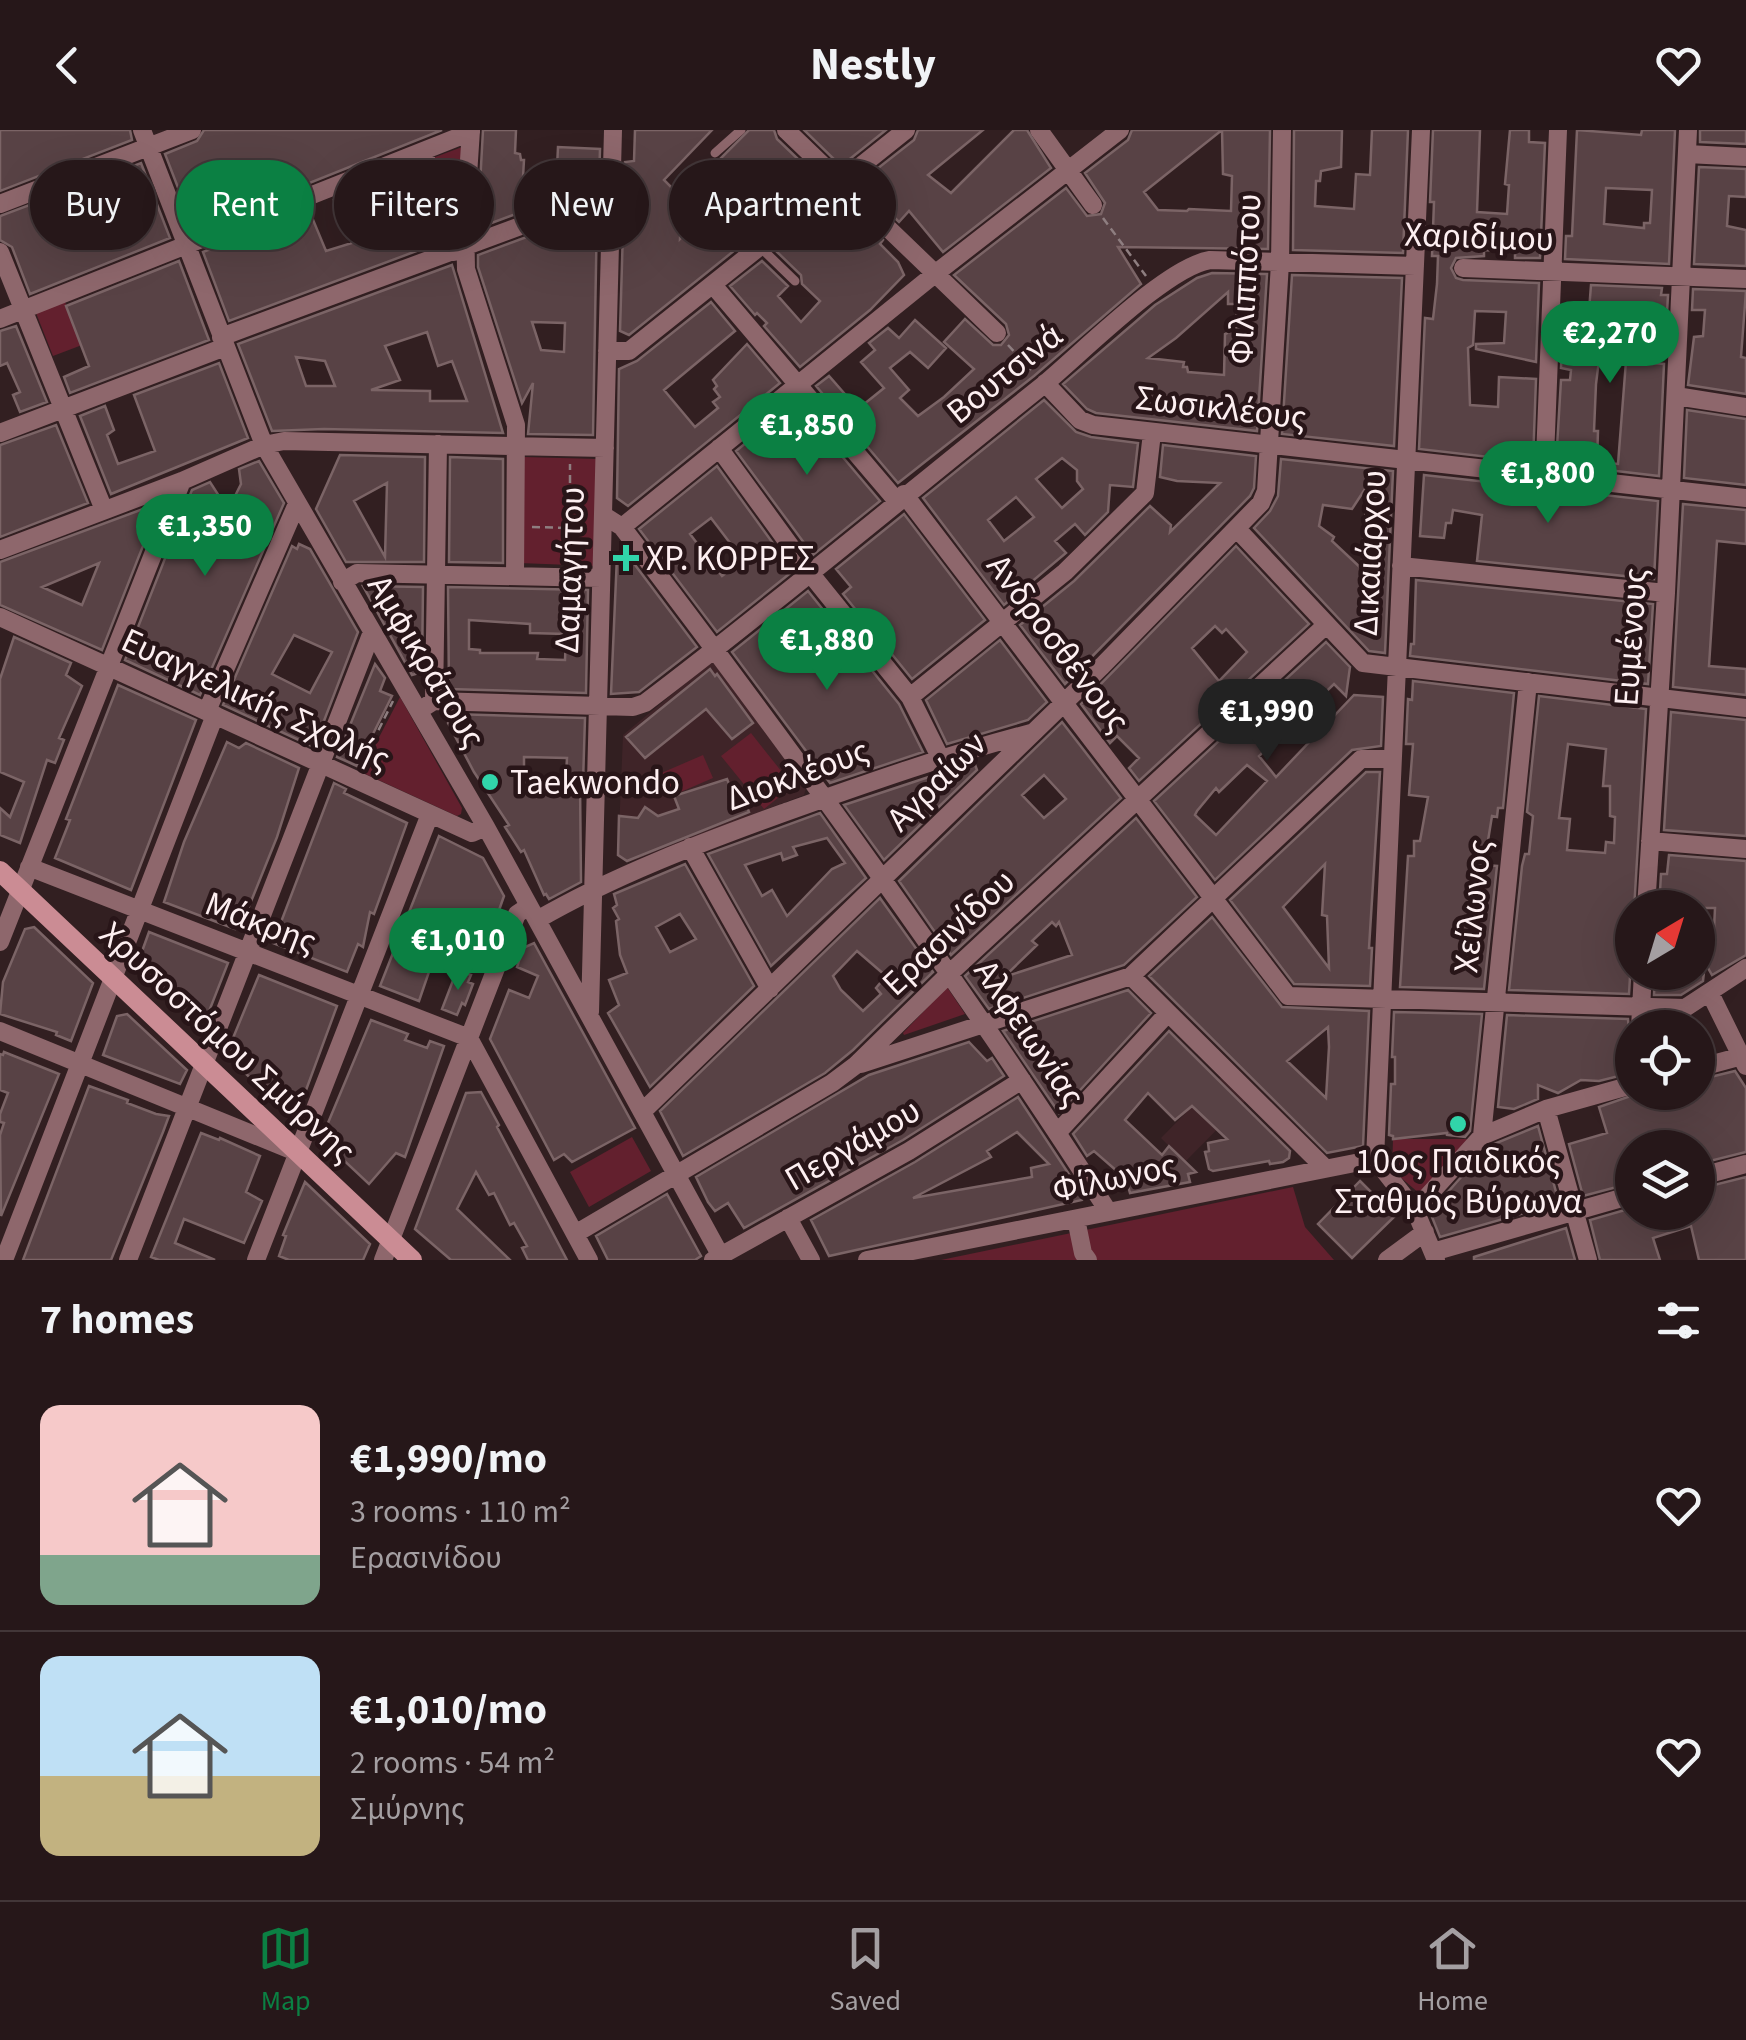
<!DOCTYPE html>
<html lang="en">
<head>
<meta charset="utf-8">
<style>
	:root { --surface:#261719; --page:#2e2022; --text:#f1f3f6; --muted:#a49fa2; --line:#423638; --accent:#0b8043 }
	body { margin:0; font-family:"Source Sans 3",sans-serif; background:var(--page); color:var(--text); height:100vh; display:flex; flex-direction:column; font-size:38px; white-space:nowrap }
	* { box-sizing:border-box; margin:0 }
	p { font-size:32px; color:var(--muted) }
	.icon { flex:none; width:55px; height:55px; fill:none; stroke:currentColor; stroke-width:2; stroke-linecap:round; stroke-linejoin:round }
	.map { position:relative; height:1130px; overflow:hidden }
	.drawer { display:flex; flex-direction:column; background:var(--surface); flex:1 }
	.drawer>* { flex:none }
	.hud { position:absolute; left:30px; top:30px; width:1000px; height:90px; display:flex; gap:20px }
	.needle { width:65px; rotate:38deg }
	.controls { position:absolute; left:1615px; top:760px; display:grid; gap:20px }
	.controls a { display:grid; place-items:center; width:100px; height:100px; border-radius:50%; background:var(--surface); box-shadow:0 10px 40px #0002,0 0 0 2px var(--line); font-size:50px }
	.price { position:absolute; translate:-50% -85px; padding:0 22px; border-radius:35px; background:var(--accent); color:#fff; font-size:32px; line-height:65px; filter:drop-shadow(0 2px 5px #0008) }
	.price::after { content:''; position:absolute; left:50%; top:60px; width:30px; height:22px; margin-left:-15px; background:inherit; clip-path:polygon(0 0,100% 0,50% 100%) }
	.price.current { background:#222; color:#fff }
	ul { padding:0; list-style:none }
	li { display:flex; align-items:center; gap:30px; height:250px; padding:0 40px }
	li+li { border-top:2px solid var(--line) }
	li span { display:grid; place-items:center; flex:none; width:280px; height:200px; border-radius:20px; color:#555 }
	li>.icon { margin-inline-start:auto }
	span .icon { width:120px; height:120px; fill:#fffc; stroke-width:1 }
	li b { font-size:42px }
	h2 { display:flex; justify-content:space-between; align-items:center; height:120px; padding:0 40px; font-size:42px }
	.tag { padding:0 35px; border-radius:45px; background:var(--surface); box-shadow:0 10px 40px #0002,0 0 0 2px var(--line); font-size:35px; line-height:90px }
	.tag.current { background:var(--accent); color:#fff }
	header { display:flex; justify-content:space-between; align-items:center; height:130px; padding:0 40px; background:var(--surface); font-size:45px; font-weight:700 }
	.tab-bar { display:flex; justify-content:space-around; align-items:center; height:140px; border-top:2px solid var(--line); background:var(--surface); font-size:28px; color:var(--muted) }
	.tab-bar a { display:grid; justify-items:center; gap:5px }
	.tab-bar .current { color:var(--accent) }
	.map>svg:first-child { display:block }
	.built { fill:#3f2428 }
	.green { fill:#63202e }
	.building { fill:#584245; stroke:#7b6466; stroke-width:2.5; fill-rule:evenodd }
	.lines { fill:none; stroke-linecap:round; stroke-linejoin:round }
	.path { stroke:#8e7e80; stroke-width:2.5; stroke-dasharray:8 5; stroke-linecap:butt }
	.lane { stroke:#8e676c; stroke-width:9 }
	.street { stroke:#8e676c; stroke-width:18 }
	.secondary { stroke:#cb8c94; stroke-width:20 }
	.poi-dot { fill:#31d4a9; stroke:#281518; stroke-width:4 }
	.labels { text-anchor:middle; stroke-width:9; stroke-linejoin:round; paint-order:stroke }
	.street-label { font-size:35px; fill:#fdeff1; stroke:#281518 }
	.poi-label { font-size:35px; fill:#fdeff1; stroke:#281518; text-anchor:start }
</style>
</head>
<body>
<header><svg class="icon" aria-label="back" viewBox="0 0 24 24"><path d="M15 5l-7 7 7 7"/></svg>Nestly<svg class="icon" aria-label="heart" viewBox="0 0 24 24"><path d="M12 20l-8-8c-3-5 5-10 8-4 3-6 11-1 8 4z"/></svg></header>
<div class="map">
<svg width="1746" height="1130" viewBox="0 0 1746 1130">
	<rect width="100%" height="100%" fill="#321f21"/>
	<path class="built" d="M712,531L807,655L804,665L629,732L618,725L623,605Z
		M1222,946L1246,970L1185,1032L1161,1008Z"/>
	<path class="green" d="M462,17L454,101L430,29Z
		M65,172L82,215L53,226L36,183Z
		M523,327L598,329L596,436L519,433Z
		M400,567L462,678L461,684L457,686L361,642Z
		M751,603L793,656L764,679L721,626Z
		M703,625L713,648L669,667L659,644Z
		M947,857L965,884L904,905L903,903Z
		M632,1007L651,1041L589,1077L570,1042Z
		M1393,1009H1472L1420,1064L1392,1040Z
		M1293,1057L1305,1097L1334,1130H941Z"/>
	<path class="building" d="M0,0H130L132,10L0,61Z
		M204,0H442L194,99L165,24L197,11Z
		M483,0H516L515,23L520,24L521,30H524L523,47L557,38L558,17L600,19L599,53L481,97L478,91Z
		M635,0H712L664,50L682,68L680,109L737,49L719,30L749,0H774L777,9L821,51L629,205L620,201L625,32L634,31Z
		M804,0H886L841,36Z
		M918,0H983L928,45L951,63L1014,0H1027L1051,38L943,122L909,81L899,92L859,53L914,10Z
		M1132,0H1222L1144,62L1158,80L1187,81L1189,79L1231,81L1232,46L1223,44L1222,0H1270L1268,119L1118,117L1141,154L1034,246L898,353L816,256L829,246L858,279L884,258L861,232L875,220L869,213L888,198L899,208L915,190L946,218L928,238L910,222L890,238L909,260L900,268L918,286L944,267L974,239L944,212L965,189L993,215H1001L1009,205L1006,194L954,145L1066,58L1087,86L1101,84L1105,73L1085,43L1128,10Z
		M1294,0H1342L1341,37L1321,41L1320,51H1316L1315,76L1354,79L1356,44L1370,45L1372,0H1408L1403,123L1293,120Z
		M1433,0H1480L1477,82L1507,84L1509,55L1505,54L1510,0H1529V12L1545,13L1540,128H1515V122L1484,120V126L1456,128L1451,138L1456,148L1463,150L1539,153L1536,232L1476,219V214L1504,213L1506,182L1475,181L1473,215L1468,218L1470,275L1498,277L1499,247L1536,249L1533,332L1419,319L1425,188L1433,189L1437,154L1438,126H1432L1434,72H1430Z
		M1577,0L1641,5L1642,0H1675L1669,134L1565,129L1566,106H1572ZM1606,58L1652,60L1650,93H1644V98L1604,94Z
		M1700,0H1746V14L1700,12Z
		M141,33L170,108L30,164L12,117L0,110V86Z
		M416,37L438,113L229,191L203,122L309,80L326,121L352,113L334,70Z
		M1699,37L1746,39V67L1729,66L1727,96L1746,100V136L1694,134Z
		M840,69L883,110L880,114L898,132L904,145L870,180L800,237L764,196L767,193L757,183L755,185L730,156L762,131L788,156L778,166L801,192L820,171L802,154L801,145L775,120Z
		M597,81L593,305L528,304L533,253L522,273L478,137V125ZM532,192L565,193L564,222L541,220Z
		M179,131L209,210L70,263L64,247L89,236L66,176Z
		M452,135L503,303L324,299L272,301L238,214ZM427,202L438,236L452,231L467,271H430V261L371,260L400,250L385,216ZM296,227L325,231L335,256H306Z
		M1212,143L1267,144L1257,301L1096,283L1087,279L1063,254L1155,175L1197,148ZM1228,162V174H1237L1236,199L1225,204L1224,245L1188,242L1187,237H1183L1184,232L1148,228L1176,208Z
		M1292,145L1402,148L1394,316L1282,304Z
		M1591,155L1662,158L1661,165H1668L1667,183L1605,182L1596,254L1594,301H1598L1597,332L1618,334L1626,231L1664,234L1659,346L1556,334L1561,250H1570L1571,240L1561,238L1563,180L1589,181Z
		M1693,159L1746,161L1741,227L1746,228V264L1688,255L1694,207L1703,206L1705,180H1692Z
		M711,172L735,201L664,260L695,297L718,278L713,272L720,267L714,259L717,256L713,250L747,214L780,253L628,376L617,368L619,239L637,231Z
		M16,196L47,272L20,282L13,265L20,262L7,233L0,236V201Z
		M219,233L248,308L111,364L80,286L105,276L114,300L107,305L118,334L155,321L134,265Z
		M1044,270L1076,302L1091,307L1138,313L1133,357L1110,355L1108,382L1085,405L1075,394L1055,411L1066,423L1004,475L923,368ZM1062,328L1077,340V351L1083,359L1062,378L1036,349ZM1016,367L1034,387L1004,411L988,390Z
		M796,272L880,371L813,425L736,321Z
		M1687,280L1746,289V355L1684,348Z
		M56,295L88,373L0,407V315Z
		M1163,315L1256,326L1254,358L1250,366L1065,554L1020,495L1074,451L1150,376L1171,395L1170,402L1220,353L1177,351L1160,347Z
		M340,325L425,327L424,432H346L316,379ZM387,353L385,427L354,371Z
		M450,327L503,329V433L449,432Z
		M1281,329L1393,341L1385,523L1369,521L1254,398L1270,381L1278,366ZM1367,356L1363,421V440L1332,411L1334,407L1319,396L1323,375L1352,379Z
		M259,331L284,373L200,565L125,530L192,360L210,352L228,380L241,354L239,339Z
		M717,336L793,441L717,502L639,399ZM711,388L743,430L722,446L690,404Z
		M1424,345L1658,371L1654,449L1477,431L1482,385L1453,380L1451,393H1446L1444,408L1420,406Z
		M1683,374L1746,380V414L1717,411L1709,536L1746,539V565L1673,557Z
		M143,379L154,388L102,520L0,475V432ZM99,433L82,475L42,457Z
		M904,384L985,490L912,549L843,464L851,457L836,439Z
		M299,414L310,419L358,502L314,617L223,575L292,416L297,419ZM294,505L332,522L310,563L272,544Z
		M1236,416L1309,494L1139,651L1129,638L1139,628L1117,606L1110,613L1081,574ZM1215,496L1222,503L1226,499L1247,522L1219,551L1192,518Z
		M626,423L697,517L639,562L611,564L617,426Z
		M1416,450L1653,474L1648,554L1410,526L1411,514H1414Z
		M363,456L423,457L422,542L412,545Z
		M448,457L588,460L586,563L449,559ZM469,490L530,494V503L566,504L565,530L537,529L538,523H480V520L469,519Z
		M808,461L899,574L923,622L830,653L732,522Z
		M14,507L71,533L66,545L82,556L59,608L64,610L55,633L47,630L20,713L0,705V678L10,687L24,652L0,642V549Z
		M1000,510L1047,572L1028,590L947,614L926,570Z
		M1326,512L1350,537L1346,566L1334,554L1259,626L1276,647L1354,565L1383,567L1381,616L1352,620L1215,750L1154,671ZM1247,635L1267,651L1216,705L1195,685L1197,681L1216,658L1219,662Z
		M375,534L385,548L380,561L392,566L357,636L337,627Z
		M710,539L715,546L717,544L753,593L732,609L706,579L645,628L626,607Z
		M1413,551L1514,563L1503,678H1498L1497,687L1492,686L1484,735L1497,736L1484,859L1400,857L1408,726H1414V711H1420L1428,667L1409,665L1413,614H1406L1408,569L1412,570Z
		M118,555L196,590L131,760L55,728L70,690L66,689Z
		M1539,566L1646,579L1629,864L1509,860L1522,736L1525,724H1529L1533,686L1527,682ZM1568,614L1606,619L1603,656H1610V686L1615,687L1614,713L1606,712L1605,723L1567,720L1570,689L1559,688Z
		M1671,582L1746,590V706L1664,700Z
		M452,584L585,588L583,653L580,652L581,752L549,769L546,764L544,765L524,720L521,722L505,697L509,695L474,642L448,593ZM524,627L567,628L565,663H524Z
		M1062,592L1121,668L951,825L899,751ZM1044,645L1066,669L1044,688L1022,665Z
		M227,612L239,618L246,613L299,638L277,707L246,784L235,799L164,772L184,712Z
		M974,632L977,640L884,730L844,675Z
		M1366,642H1380L1369,818H1372L1370,856L1294,854L1230,770ZM1325,734L1322,785L1327,786L1329,838L1283,777Z
		M727,649L734,666L742,663L749,682L627,731L618,725L619,686L638,688L645,677L658,686L679,679L674,666Z
		M334,653L346,659L344,663L407,693L374,784L370,782L363,817L358,814L347,842L273,813Z
		M820,683L866,748L771,836L708,724ZM827,708L845,733L832,739L787,786L772,760L762,766L745,735L781,723L783,730L797,725L793,717Z
		M1136,688L1197,767L1124,835L989,879L965,846ZM1052,792L1056,796L1059,792L1072,825L1004,847L1037,815L1032,811Z
		M439,706L483,728L504,766L485,820L480,822L437,806L426,834L431,836L419,871L380,856Z
		M1669,725L1746,731V825L1712,845L1703,829L1713,821L1715,778H1659L1661,744H1667Z
		M685,734L754,856L650,957L608,883L619,875L609,850L627,843L620,825L616,791L619,789L613,778L617,775L614,764ZM680,784L696,809L670,822L656,797Z
		M880,768L933,842L853,920L825,943L683,1026L660,981ZM857,821L886,846L876,858L881,864L863,881L841,860L833,846Z
		M1212,787L1282,877L1369,881L1363,1016L1327,1023L1149,846ZM1328,897L1329,917L1326,968L1287,931Z
		M34,797L93,853L71,911L56,905L57,902L0,884L3,852L25,799Z
		M149,802L228,833L206,889L179,877L183,867L158,858L162,847L136,838Z
		M534,813L635,998L572,1032L564,1024L554,1030L490,909L509,860L529,868L538,846L517,837L523,818Z
		M457,840L471,845L468,852L473,854L465,875L462,873L457,885L442,879Z
		M1655,842H1704L1703,851L1681,865H1654Z
		M259,845L337,876L295,990L226,925Z
		M1128,860L1151,883L1059,983L1003,901Z
		M1394,882L1482,884L1470,1001L1465,1007L1447,1005V1003L1393,1009V1006L1389,1005L1391,954H1395V927H1392Z
		M127,884L187,940L180,954L103,925L117,886Z
		M1507,885L1628,889L1629,903L1632,908L1631,943L1599,951L1581,950L1558,963L1538,955V969L1514,979L1498,977Z
		M371,890L408,904L405,910L427,918L430,911L444,916L405,1027L396,1023L369,1054L333,1020L330,1022L320,1012Z
		M1169,901L1290,1021L1289,1028L1283,1032L1270,1034L1269,1031L1213,1041L1209,1039L1205,1022L1209,1021L1208,1013L1227,1009L1192,976L1175,990L1148,963L1125,990L1162,1025L1169,1016L1196,1042L1188,1044L1190,1052L1130,1063L1126,1049L1094,1021L1087,1026L1073,1004Z
		M969,912L987,931L992,928L1004,946L903,1010L744,1098L728,1073L715,1081L708,1072L696,1047L869,945Z
		M4,922L59,944L1,1086L0,1005L4,993L0,992V984L8,963L0,960V924L3,925Z
		M1735,941L1746,958V1022L1698,1034V1018H1632V1053L1583,1066L1569,1014L1607,1003L1599,977L1642,962H1698V950Z
		M89,956L128,970L127,973L156,984L169,986L163,1002L111,1130H23Z
		M481,962L499,995L497,997L567,1130H528L522,1118L527,1116L514,1093L510,1095L494,1063L489,1065L476,1042L457,1079L510,1130H451L415,1099L466,963Z
		M1018,967L1084,1067L1082,1070L829,1126L811,1090L915,1032ZM1017,1002L1049,1034L1031,1038L1032,1047L913,1068L991,1027L987,1021Z
		M1538,996L1559,1073L1440,1107L1430,1082L1489,1016Z
		M201,1003L219,1010L220,1008L260,1026L246,1062L262,1071L244,1113L184,1089L175,1113L215,1130H159L151,1127Z
		M1746,1047V1130H1699L1691,1096L1653,1108L1660,1130H1600L1590,1090L1632,1078V1082H1698V1059Z
		M1360,1051L1395,1086L1352,1128L1318,1094Z
		M305,1052L370,1114L363,1130H289L279,1126L286,1106L283,1105Z
		M667,1064L701,1126L695,1130H608L596,1106Z
		M1566,1098L1575,1130H1474V1127Z"/>
	<g class="lines">
		<path class="path" d="M1103,88L1146,146
			M1008,215L1033,242
			M532,397L569,398
			M570,431V334
			M361,635L393,571"/>
		<path class="lane" d="M715,23L741,0
			M760,117L795,151"/>
		<path class="street" d="M142,0L264,315L486,697L723,1130
			M471,0L465,91L466,139L516,295L515,446
			M786,0L997,203
			M1039,0L1093,75
			M424,22L454,122
			M1687,24L1746,27
			M0,74L192,0
			M0,122L104,380
			M1463,138L1746,149
			M713,155L896,370
			M0,189L471,2
			M221,207L612,62
			M607,221H629L906,0
			M1045,253L1080,290L1093,295L1746,368
			M1676,266L1746,277
			M0,303L225,217
			M719,318L810,443L910,567L940,627
			M1545,328L1558,0
			M904,364L1288,866L1685,878L1746,838
			M603,385L622,397C792,620 956,845 1108,1081
			M622,397L936,143L1120,0
			M1237,399L1363,533L1746,578
			M0,420L182,351L264,315L284,311L605,318
			M1401,436L1666,463
			M342,452L357,443L601,448
			M0,487L472,703L486,697
			M910,567L1065,442L1145,363L1152,303
			M434,571L438,314
			M420,580L434,571L633,577L645,573C780,471 909,362 1042,256C1080,225 1166,137 1210,130L1415,136
			M207,581L296,376
			M1650,711L1746,719
			M690,717L770,859
			M29,737L469,908L589,1130
			M1646,778L1666,463L1688,0
			M537,790C615,745 698,714 783,683C865,654 946,625 1031,603
			M0,812L182,351
			M1131,846L1324,1037
			M1710,863L1746,936
			M590,882L613,0
			M1640,898L1643,842
			M0,901L291,1020
			M861,934L1131,846L1361,629H1392
			M1698,938L1746,925
			M1546,979L1588,1130
			M643,981L1102,536L1261,373L1266,361L1280,133L1282,0
			M1058,1002L1168,883
			M1482,1006L1528,552
			M1375,1029L1421,0
			M1375,1029L1415,1080L1436,1130
			M1698,1047L1746,1034
			M1415,1080L1482,1006L1546,979L1632,955
			M788,1088L811,1130
			M1076,1089L1083,1123L1088,1130
			M575,1104L832,953L856,935L950,843L1326,495
			M1433,1122L1632,1065
			M4,1130L215,585
			M128,1130L372,502
			M256,1130L430,684
			M383,1130L517,784L529,776
			M713,1130L909,1021L1022,950
			M867,1130L1375,1029
			M1387,1130L1425,1102"/>
		<path class="secondary" d="M0,741L412,1130"/>
	</g>
	<g class="poi-dot">
		<path d="M621 413h10v10h10v10h-10v10h-10v-10h-10v-10h10z"/>
		<circle cx="490" cy="652" r="10"/>
		<circle cx="1458" cy="994" r="10"/>
	</g>
	<g class="labels">
		<g class="street-label">
			<text transform="translate(1479 106) rotate(2)" y="12">Χαριδίμου</text>
			<text transform="translate(1244 149) rotate(-87)" y="12">Φιλιππότου</text>
			<text transform="translate(1004 243) rotate(-39)" y="12">Βουτσινά</text>
			<text transform="translate(1221 277) rotate(7)" y="12">Σωσικλέους</text>
			<text transform="translate(1369 423) rotate(-87)" y="12">Δικαιάρχου</text>
			<text transform="translate(569 440) rotate(-88)" y="12">Δαμαγήτου</text>
			<text transform="translate(1630 507) rotate(-86)" y="12">Ευμένους</text>
			<text transform="translate(1059 513) rotate(53)" y="12">Ανδροσθένους</text>
			<text transform="translate(427 531) rotate(59)" y="12">Αμφικράτους</text>
			<text transform="translate(256 569) rotate(25)" y="12">Ευαγγελικής Σχολής</text>
			<text transform="translate(797 644) rotate(-20)" y="12">Διοκλέους</text>
			<text transform="translate(936 651) rotate(-45)" y="12">Αγραίων</text>
			<text transform="translate(1472 776) rotate(-84)" y="12">Χείλωνος</text>
			<text transform="translate(261 792) rotate(21)" y="12">Μάκρης</text>
			<text transform="translate(948 802) rotate(-43)" y="12">Ερασινίδου</text>
			<text transform="translate(1030 903) rotate(56)" y="12">Αλφειωνίας</text>
			<text transform="translate(228 912) rotate(43)" y="12">Χρυσοστόμου Σμύρνης</text>
			<text transform="translate(852 1014) rotate(-30)" y="12">Περγάμου</text>
			<text transform="translate(1114 1047) rotate(-12)" y="12">Φίλωνος</text>
		</g>
		<g class="poi-label">
			<text x="646" y="440">ΧΡ. ΚΟΡΡΕΣ</text>
			<text x="510" y="664">Taekwondo</text>
			<text x="1458" y="1043" text-anchor="middle">10ος Παιδικός<tspan x="1458" dy="40">Σταθμός Βύρωνα</tspan></text>
		</g>
	</g>
</svg>
<div class="controls">
<a><svg class="needle" viewBox="-14 -14 28 28"><path d="M0-13l5 13h-10z" fill="#e53935"/><path d="M0 13l5-13h-10z" fill="#a49fa2"/></svg></a>
<a><svg class="icon" aria-label="locate" viewBox="0 0 24 24"><circle cx="12" cy="12" r="6"/><path d="M12 2v4M12 18v4M2 12h4M18 12h4"/></svg></a>
<a><svg class="icon" aria-label="layers" viewBox="0 0 24 24"><path d="M12 4l9 5-9 5-9-5zM3 14l9 5 9-5"/></svg></a>
</div>
<b class="price" style="left:1610px;top:256px">€2,270</b>
<b class="price" style="left:807px;top:348px">€1,850</b>
<b class="price" style="left:1548px;top:396px">€1,800</b>
<b class="price" style="left:205px;top:449px">€1,350</b>
<b class="price" style="left:827px;top:563px">€1,880</b>
<b class="price current" style="left:1267px;top:634px">€1,990</b>
<b class="price" style="left:458px;top:863px">€1,010</b>
<div class="hud">
<a class="tag">Buy</a>
<a class="tag current">Rent</a>
<a class="tag">Filters</a>
<a class="tag">New</a>
<a class="tag">Apartment</a>
</div>
</div>
<section class="drawer">
<h2>7 homes<svg class="icon" aria-label="filters" viewBox="0 0 24 24"><path d="M4 7h16M4 17h16"/><circle cx="9" cy="7" r="2"/><circle cx="15" cy="17" r="2"/></svg></h2>
<ul>
<li><span style="background:linear-gradient(#f6c9c9 75%,#7fa58c 0)"><svg class="icon" aria-label="home" viewBox="0 0 24 24"><path d="M3 11l9-7 9 7M6 9v11h12V9"/></svg></span><div><b>€1,990/mo</b><p>3 rooms · 110 m²</p><p>Ερασινίδου</p></div><svg class="icon" aria-label="heart" viewBox="0 0 24 24"><path d="M12 20l-8-8c-3-5 5-10 8-4 3-6 11-1 8 4z"/></svg></li>
<li><span style="background:linear-gradient(#bfe0f5 60%,#c2b280 0)"><svg class="icon" aria-label="home" viewBox="0 0 24 24"><path d="M3 11l9-7 9 7M6 9v11h12V9"/></svg></span><div><b>€1,010/mo</b><p>2 rooms · 54 m²</p><p>Σμύρνης</p></div><svg class="icon" aria-label="heart" viewBox="0 0 24 24"><path d="M12 20l-8-8c-3-5 5-10 8-4 3-6 11-1 8 4z"/></svg></li>
</ul>
</section>
<nav class="tab-bar">
<a class="current"><svg class="icon" aria-label="map" viewBox="0 0 24 24"><path d="M3 6l6-2 6 2 6-2v14l-6 2-6-2-6 2zM9 4v14M15 6v14"/></svg>Map</a>
<a><svg class="icon" aria-label="saved" viewBox="0 0 24 24"><path d="M7 4h10v16l-5-4-5 4z"/></svg>Saved</a>
<a><svg class="icon" aria-label="home" viewBox="0 0 24 24"><path d="M3 11l9-7 9 7M6 9v11h12V9"/></svg>Home</a>
</nav>
</body>
</html>
